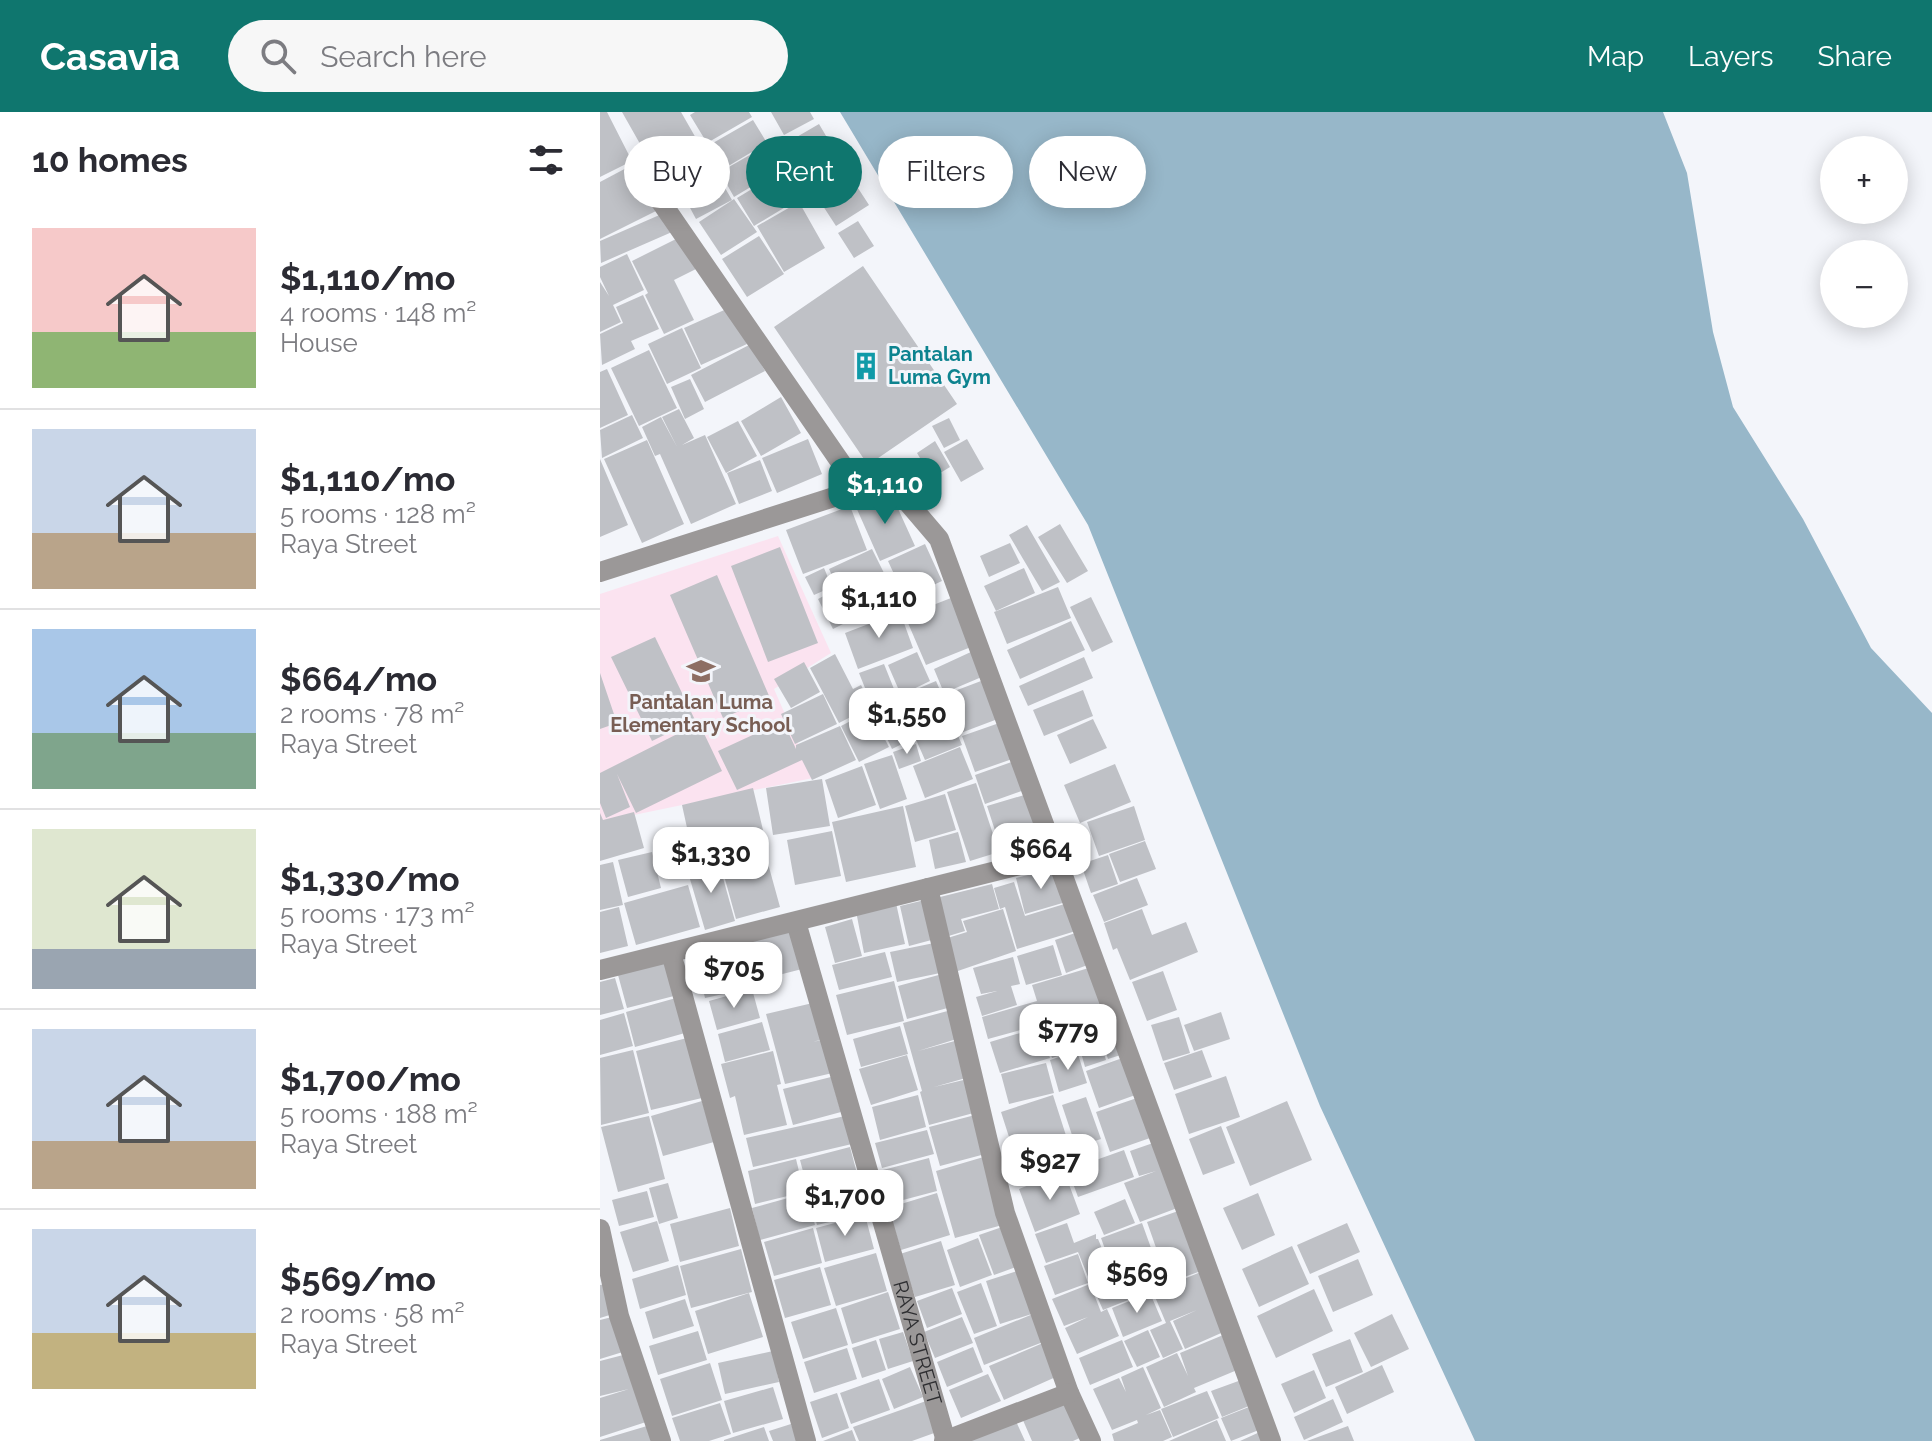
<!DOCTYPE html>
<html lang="en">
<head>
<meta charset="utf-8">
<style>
	:root { --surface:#fff; --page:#f7f7f7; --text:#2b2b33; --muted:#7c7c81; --line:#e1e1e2; --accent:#0f766e }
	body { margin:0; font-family:Raleway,sans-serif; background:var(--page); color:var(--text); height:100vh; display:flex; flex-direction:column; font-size:30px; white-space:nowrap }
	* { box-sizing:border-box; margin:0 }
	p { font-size:26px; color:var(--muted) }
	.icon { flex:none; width:44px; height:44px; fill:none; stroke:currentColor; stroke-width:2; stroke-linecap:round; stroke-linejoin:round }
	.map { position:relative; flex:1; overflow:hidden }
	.sheet { display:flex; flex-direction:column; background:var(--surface); width:600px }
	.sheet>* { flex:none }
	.banner { position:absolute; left:24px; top:24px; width:760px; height:72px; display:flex; gap:16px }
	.fabs { position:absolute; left:1220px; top:24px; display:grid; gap:16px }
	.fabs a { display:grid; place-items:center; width:88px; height:88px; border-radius:50%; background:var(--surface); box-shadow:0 4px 20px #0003; font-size:40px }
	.price { position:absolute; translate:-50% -68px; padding:0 18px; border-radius:16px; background:#fff; color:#222; font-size:26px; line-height:52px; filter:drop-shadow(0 2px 4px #0008) }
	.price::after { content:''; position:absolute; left:50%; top:48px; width:24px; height:18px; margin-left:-12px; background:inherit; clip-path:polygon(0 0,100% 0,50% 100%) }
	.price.current { background:var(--accent); color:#fff }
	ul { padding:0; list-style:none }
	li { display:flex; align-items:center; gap:24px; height:200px; padding:0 32px }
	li+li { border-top:2px solid var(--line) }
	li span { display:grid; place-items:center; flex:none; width:224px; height:160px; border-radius:0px; color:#555 }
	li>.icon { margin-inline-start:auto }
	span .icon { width:96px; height:96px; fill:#fffc; stroke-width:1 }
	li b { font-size:34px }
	h2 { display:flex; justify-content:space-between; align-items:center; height:96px; padding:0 32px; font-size:34px }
	.chip { padding:0 28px; border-radius:36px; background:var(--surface); box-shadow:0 4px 20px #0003; font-size:28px; line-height:72px }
	.chip.current { background:var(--accent); color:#fff }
	header { display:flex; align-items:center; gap:48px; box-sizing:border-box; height:112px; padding:0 40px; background:var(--accent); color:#fff }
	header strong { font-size:38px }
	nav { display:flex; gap:44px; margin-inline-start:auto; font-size:28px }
	.search { width:560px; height:72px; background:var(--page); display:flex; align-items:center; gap:20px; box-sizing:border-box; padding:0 28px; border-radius:44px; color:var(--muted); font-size:30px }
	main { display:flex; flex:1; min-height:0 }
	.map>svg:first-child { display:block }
	.education { fill:#fbe3f0 }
	.water { fill:#97b7c9 }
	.building { fill:#bfc1c6 }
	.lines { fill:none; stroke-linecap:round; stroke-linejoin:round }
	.minor { stroke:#9b9898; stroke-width:20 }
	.labels { text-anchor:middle; stroke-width:6; stroke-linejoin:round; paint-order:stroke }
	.culture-label { font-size:20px; font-weight:bold; fill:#0d838f; stroke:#f3f5fa; text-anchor:start }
	.education-label { font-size:20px; font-weight:bold; fill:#785e54; stroke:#f3f5fa }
	.street-label { font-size:20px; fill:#2e2e31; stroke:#f3f5fa }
</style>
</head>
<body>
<header>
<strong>Casavia</strong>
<div class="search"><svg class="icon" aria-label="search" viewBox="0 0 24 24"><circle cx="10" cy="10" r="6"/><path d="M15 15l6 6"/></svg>Search here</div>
<nav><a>Map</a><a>Layers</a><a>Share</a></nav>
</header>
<main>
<section class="sheet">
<h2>10 homes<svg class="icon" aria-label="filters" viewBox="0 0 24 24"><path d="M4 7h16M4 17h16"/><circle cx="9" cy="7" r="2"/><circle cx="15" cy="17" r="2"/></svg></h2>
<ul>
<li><span style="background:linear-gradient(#f6c9c9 65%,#8fb573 0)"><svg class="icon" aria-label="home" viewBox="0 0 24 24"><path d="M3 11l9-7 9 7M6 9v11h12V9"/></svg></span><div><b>$1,110/mo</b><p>4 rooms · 148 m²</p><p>House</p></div></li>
<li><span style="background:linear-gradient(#c9d6e8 65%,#b9a48a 0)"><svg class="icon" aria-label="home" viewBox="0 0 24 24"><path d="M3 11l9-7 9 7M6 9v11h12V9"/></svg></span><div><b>$1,110/mo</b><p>5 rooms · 128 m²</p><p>Raya Street</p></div></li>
<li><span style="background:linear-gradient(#a9c7e8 65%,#7fa58c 0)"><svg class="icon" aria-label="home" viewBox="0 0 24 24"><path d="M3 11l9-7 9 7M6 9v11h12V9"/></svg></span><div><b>$664/mo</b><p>2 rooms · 78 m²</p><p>Raya Street</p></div></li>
<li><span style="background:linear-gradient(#dfe7d0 75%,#9aa5b1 0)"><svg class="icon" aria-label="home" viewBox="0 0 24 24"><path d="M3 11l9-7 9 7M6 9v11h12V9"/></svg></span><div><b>$1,330/mo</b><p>5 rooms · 173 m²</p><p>Raya Street</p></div></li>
<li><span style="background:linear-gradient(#c9d6e8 70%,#b9a48a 0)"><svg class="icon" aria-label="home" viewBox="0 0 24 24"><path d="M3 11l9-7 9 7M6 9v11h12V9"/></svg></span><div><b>$1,700/mo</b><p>5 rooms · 188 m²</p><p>Raya Street</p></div></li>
<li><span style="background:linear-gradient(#c9d6e8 65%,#c2b280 0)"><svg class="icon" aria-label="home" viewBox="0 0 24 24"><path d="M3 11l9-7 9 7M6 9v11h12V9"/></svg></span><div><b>$569/mo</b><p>2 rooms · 58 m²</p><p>Raya Street</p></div></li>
</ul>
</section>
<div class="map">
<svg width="1332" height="1329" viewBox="0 0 1332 1329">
	<rect width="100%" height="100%" fill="#f3f5fa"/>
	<path class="education" d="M178,424L231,541L174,577L213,666L0,710V482Z"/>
	<path class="water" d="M240,0H1063L1087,61L1113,220L1133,295L1203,407L1271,536L1332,601V1329H875L720,994L488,413Z"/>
	<path class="building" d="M0,0H7L32,49L0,65Z
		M22,0H81L97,28L52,53Z
		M95,0H149L152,5L107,31L90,3Z
		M171,0H210L214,7L184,23Z
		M153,8L167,31L120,59L106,35Z
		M219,12L242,51L206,72L183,33Z
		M100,29L116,56L81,77L65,50Z
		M155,40L169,64L134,85L120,60Z
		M32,53L56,99L0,127V70Z
		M243,53L269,93L236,114L210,74Z
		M180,60L197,88L154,114L137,86Z
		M112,62L113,64L117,62L132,88L96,107L81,79Z
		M134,87L157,120L121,143L99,110Z
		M199,90L225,136L184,160L157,114Z
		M64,101L72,120L1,151L0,129Z
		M258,109L274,134L254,146L238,121Z
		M159,124L184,162L147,185L122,147Z
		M80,125L96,157L74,168L94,208L64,222L45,183L48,181L32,149Z
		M27,142L44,178L13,193L21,210L0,220V170L9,184L0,165V155Z
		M263,154L357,292L268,353L174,215Z
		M43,183L59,217L31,229L35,237L2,253L0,222L23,211L16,195Z
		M131,195L147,232L101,253L84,216Z
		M82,216L101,256L67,272L48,232Z
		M151,232L165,259L105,290L91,263Z
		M49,238L77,296L39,314L11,256Z
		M7,257L28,303L0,316V260Z
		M90,267L104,297L85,307L71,275Z
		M181,285L201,321L161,344L141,309Z
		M79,297L94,326L82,333L105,323L136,392L91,412L60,342L55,344L42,315L61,305L77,335L62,305Z
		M32,303L43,326L2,346L0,318Z
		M349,306L360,328L344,336L332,314Z
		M138,309L157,344L126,361L107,325Z
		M208,327L222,362L177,381L162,346Z
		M367,327L384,357L361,370L344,340Z
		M47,328L84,412L42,431L4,347Z
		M335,329L350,355L332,366L317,341Z
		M0,347L28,413L0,425Z
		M160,348L172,379L139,392L127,361Z
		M290,379L315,434L280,449L256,395Z
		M250,394L267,438L203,462L186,418Z
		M460,412L488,459L467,471L438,425Z
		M427,413L460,470L442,479L409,423Z
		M410,431L420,451L389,465L380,444Z
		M325,432L342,469L305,486L288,449Z
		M180,435L218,531L168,550L131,454Z
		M272,437L297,487L253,508L229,457Z
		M224,456L232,475L214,483L205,465Z
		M424,456L435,481L396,499L384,474Z
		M117,463L170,586L123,606L70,483Z
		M458,475L471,506L407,532L394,500Z
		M235,478L251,508L233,517L218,487Z
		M491,485L513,530L492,540L470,495Z
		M351,486L371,535L326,553L305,504Z
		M300,500L313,536L258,557L245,521Z
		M471,509L485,538L420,567L407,538Z
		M55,525L95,608L52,629L11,545Z
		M373,539L384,564L344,581L334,557Z
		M317,540L330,569L301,583L288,553Z
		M235,542L253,577L261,573L272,594L239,611L210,556Z
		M484,545L493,566L428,594L419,574Z
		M204,550L220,580L191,596L174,567Z
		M284,552L296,582L271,591L259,561Z
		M0,561L17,611L0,617Z
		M389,566L403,605L358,622L352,605L321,619L305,582L336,569L349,599L344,583Z
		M483,578L493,604L444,624L433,598Z
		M223,582L237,612L195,632L181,602Z
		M303,583L320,618L312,622L314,626L292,637L273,597Z
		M270,599L289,635L259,650L241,614Z
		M351,607L362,633L325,648L314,623Z
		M493,607L507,636L470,652L457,623Z
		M183,609L196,637V633L240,614L256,648L212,668L202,648L137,678L118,639Z
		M405,609L418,645L375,660L362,624Z
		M99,611L122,659L36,701L17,662L30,695L6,706L0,691V661Z
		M316,632L321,649L299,657L293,640Z
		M360,635L373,667L325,686L313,654Z
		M292,643L307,687L280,697L264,652Z
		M420,647L430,676L385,692L375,663Z
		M515,652L531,690L480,711L464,673Z
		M262,654L276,693L238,706L225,668Z
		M222,667L230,714L173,723L166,676Z
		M376,671L399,740L370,749L347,680Z
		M153,676L163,718L91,734L82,693Z
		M431,681L445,727L402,740L387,694Z
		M345,682L356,718L315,730L305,694Z
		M303,694L316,755L246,770L232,710Z
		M534,694L545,728L499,744L487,710Z
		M34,700L44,736L0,749V701L3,708Z
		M232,719L241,764L195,773L187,728Z
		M358,720L366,750L335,757L329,728Z
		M545,729L556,757L520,770L509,742Z
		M164,737L180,795L136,807L120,749Z
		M52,740L61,776L28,785L18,748Z
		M508,743L518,772L491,781L481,752Z
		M118,748L135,809L105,818L87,757Z
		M13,750L23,793L0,798V753Z
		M456,756L466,790L425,802L416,766Z
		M537,766L548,793L504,810L493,783Z
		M414,770L425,804L471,790L479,818L417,837L405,795L400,797L394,776Z
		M392,772L399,797L361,807L365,819L342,826L332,787Z
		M88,773L100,815L36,833L24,791Z
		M329,787L339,826L309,834L300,794Z
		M296,791L305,832L264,841L256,799Z
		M19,795L28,834L0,841V800Z
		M403,797L416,839L352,861L341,828L367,820L363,809Z
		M542,797L552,823L586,810L598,840L530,868L517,836L513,838L504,811Z
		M252,807L262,844L235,851L225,815Z
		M194,812L206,856L155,869L144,825Z
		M481,819L493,851L466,861L455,828Z
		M339,830L345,860L297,870L290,840Z
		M453,833L462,863L426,873L417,844Z
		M142,834L151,876L105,886L95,844Z
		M285,840L292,865L239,878L232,853Z
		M413,845L420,872L411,874L417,893L382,904L376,885L397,879L381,882L373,856Z
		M66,851L74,884L27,896L18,863Z
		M492,855L527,941L508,947L499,920L478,927L471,904L388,927L382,905L437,889L432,873Z
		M563,859L577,898L547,909L532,870Z
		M346,861L355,894L307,907L298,874Z
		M15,866L24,897L0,903V870Z
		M294,869L304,909L247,923L236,883Z
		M152,877L160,906L117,918L109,889Z
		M76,886L85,921L35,935L26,900Z
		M217,890L226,926L213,930L229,926L237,960L185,972L166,902Z
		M355,897L363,925L318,939L362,927L373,964L334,975L372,966L381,999L329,1013L320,980L322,979L303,911Z
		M621,900L630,927L594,939L584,913Z
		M24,901L33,934L0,943V908Z
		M579,905L590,941L563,949L551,913Z
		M162,910L170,938L125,950L118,922Z
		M471,910L477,930L498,923L506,948L485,955L480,937L452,946L444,918Z
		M300,914L308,942L261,955L253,927Z
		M440,915L450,946L400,961L390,930Z
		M87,926L102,986L51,998L36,939Z
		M33,938L49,1001L1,1013L0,946Z
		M602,938L612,965L574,978L564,951Z
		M173,939L181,972L177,973L187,1013L144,1023L135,984L130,986L121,952Z
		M477,939L487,971L459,980L450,948Z
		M307,943L318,978L271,993L259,957Z
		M528,944L541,981L499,996L486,959Z
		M446,951L454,981L409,992L401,962Z
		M626,964L640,1005L589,1022L575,982Z
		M231,965L241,1000L193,1013L183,977Z
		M318,983L326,1015L280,1028L272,995Z
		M453,983L470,1036L418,1053L401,1000Z
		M486,985L501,1027L476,1035L462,993Z
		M537,986L550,1026L510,1040L496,1000Z
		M102,989L114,1030L63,1044L51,1004Z
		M687,989L712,1048L650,1074L626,1015Z
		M379,1002L389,1041L340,1054L329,1015Z
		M49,1004L65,1067L18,1080L1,1015Z
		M245,1004L252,1032L153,1055L146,1026Z
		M621,1014L635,1051L603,1063L589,1027Z
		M327,1018L334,1042L282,1056L275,1031Z
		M556,1030L580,1095L540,1110L524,1071L556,1059L539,1064L530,1039Z
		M250,1035L259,1069L209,1082L200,1048Z
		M524,1038L534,1065L478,1085L468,1058Z
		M387,1044L406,1112L355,1126L336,1059Z
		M329,1046L337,1079L288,1092L279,1059Z
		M196,1047L204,1080L155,1092L148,1059Z
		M464,1059L480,1102L435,1120L419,1077Z
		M68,1071L78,1106L59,1112L49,1076Z
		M259,1071L267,1101L217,1113L209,1083Z
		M47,1079L54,1105L19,1114L12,1088Z
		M206,1081L215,1113L160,1128L152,1096Z
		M337,1081L350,1123L301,1138L288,1096Z
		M658,1081L675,1123L642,1138L623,1096Z
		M525,1087L535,1111L504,1123L494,1100Z
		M130,1096L139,1134L80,1150L70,1112Z
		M581,1098L604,1158L567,1171L559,1148L575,1142L560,1147L547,1110Z
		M265,1103L274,1137L225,1150L216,1116Z
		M57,1109L69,1149L33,1160L20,1120Z
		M467,1111L474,1131L496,1122V1127H498L513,1163L491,1172L478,1140L446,1151L435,1122Z
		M542,1111L555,1147L514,1162L501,1126Z
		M747,1111L760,1140L710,1162L697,1133Z
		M405,1114L419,1154L394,1163L379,1123Z
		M213,1116L222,1151L174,1164L164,1130Z
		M378,1126L392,1163L360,1175L347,1138Z
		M341,1129L355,1173L315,1185L300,1142Z
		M692,1134L709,1172L659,1195L642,1157Z
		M141,1137L152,1180L91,1196L80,1154Z
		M276,1141L287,1179L236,1194L224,1156Z
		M478,1142L488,1171L455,1183L444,1154Z
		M758,1147L773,1183L733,1200L718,1164Z
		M554,1151L563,1173L530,1185L521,1163Z
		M78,1153L86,1183L40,1197L32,1167Z
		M220,1155L231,1193L185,1206L174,1168Z
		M420,1158L435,1201L400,1212L386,1169Z
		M603,1159L628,1218L585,1237L573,1209L597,1198L570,1209L583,1237L563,1246L550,1218L566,1211L553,1180Z
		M517,1163L528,1188L503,1198L492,1173Z
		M381,1171L397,1214L374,1222L357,1180Z
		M6,1172L13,1202L0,1206V1173Z
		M490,1172L501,1200L507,1197L519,1224L477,1242L465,1216L488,1205L464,1214L452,1187Z
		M352,1176L362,1202L327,1216L317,1189Z
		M714,1177L733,1219L676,1246L657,1204Z
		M288,1180L300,1217L252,1232L241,1196Z
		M149,1181L163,1225L108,1242L95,1199Z
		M550,1181L562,1209L523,1225L512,1196Z
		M85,1187L94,1214L53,1227L45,1200Z
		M236,1196L248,1233L203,1247L191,1210Z
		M433,1202L443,1230L384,1253L374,1226Z
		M792,1202L809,1237L771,1255L754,1221Z
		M16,1204L26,1239L0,1247V1208Z
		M362,1205L373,1231L335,1246L324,1220Z
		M548,1218L560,1245L537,1255L524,1229Z
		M98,1219L107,1248L58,1263L49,1234Z
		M303,1220L313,1249L288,1257L279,1227Z
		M628,1221L642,1256L594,1276L596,1280L564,1295L546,1255L577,1241L588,1264L580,1241Z
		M750,1227L763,1260L726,1275L712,1242Z
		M276,1228L286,1258L262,1266L252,1236Z
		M522,1228L533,1255L490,1273L479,1246Z
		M443,1231L458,1264L404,1288L389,1254Z
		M373,1235L383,1260L347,1275L337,1250Z
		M247,1236L257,1267L214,1281L204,1250Z
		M173,1239L179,1270L125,1282L118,1251Z
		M27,1242L46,1310L0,1325V1286L29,1277L0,1284V1249Z
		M110,1251L122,1288L72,1304L60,1267Z
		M782,1253L794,1280L747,1302L735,1275Z
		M310,1255L323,1285L294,1297L282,1267Z
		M543,1255L561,1296L546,1303L560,1298L572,1325L563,1329H514L512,1322L538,1311L537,1308L512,1318L493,1277L519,1266L526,1280L521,1265Z
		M714,1258L726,1286L694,1301L681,1272Z
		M388,1262L401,1289L361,1306L349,1278Z
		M279,1267L290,1298L251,1312L240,1281Z
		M644,1267L654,1292L622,1305L611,1279Z
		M173,1275L183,1307L133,1321L124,1289Z
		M607,1279L619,1306L573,1325L561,1297Z
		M237,1281L249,1316L222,1326L210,1290Z
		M467,1287L484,1324L473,1329H432L422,1306Z
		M733,1287L743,1310L704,1328L694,1305Z
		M326,1289L337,1320L312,1329H259L253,1315Z
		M120,1291L131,1322L109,1329H80L72,1306Z
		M654,1293L664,1316L631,1329L621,1306Z
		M415,1307L425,1329H364Z
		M617,1308L626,1329H569Z
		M191,1312L197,1329H173L169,1319Z
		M47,1314L51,1329H0V1328Z
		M748,1314L754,1329H707Z
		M164,1315L169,1329H124V1328Z
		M252,1318L256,1329H223Z
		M662,1319L667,1329H640Z"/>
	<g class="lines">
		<g class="minor">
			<path d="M39,58L259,377"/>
			<path d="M0,460L259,377L280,375L298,379L339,427L671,1329"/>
			<path d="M328,776L405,1101L469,1281L491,1329"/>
			<path id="s1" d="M196,810L346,1329"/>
			<path d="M71,841L206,1329"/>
			<path d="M0,858L456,744"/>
			<path d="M0,1117L19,1204L61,1329"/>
			<path d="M344,1329L469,1281"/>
		</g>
	</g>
	<defs>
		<symbol id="building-bare" viewBox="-9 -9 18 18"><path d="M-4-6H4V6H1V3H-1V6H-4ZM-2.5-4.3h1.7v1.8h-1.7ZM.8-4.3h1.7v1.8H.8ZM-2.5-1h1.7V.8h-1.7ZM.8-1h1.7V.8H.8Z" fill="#0f9aa8" stroke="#f3f5fa" stroke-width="2.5" paint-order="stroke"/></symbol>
		<symbol id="school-bare" viewBox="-9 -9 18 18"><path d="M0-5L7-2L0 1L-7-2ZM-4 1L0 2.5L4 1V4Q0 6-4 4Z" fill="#8d6e63" stroke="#f3f5fa" stroke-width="2.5" paint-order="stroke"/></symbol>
	</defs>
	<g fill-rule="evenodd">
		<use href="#building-bare" x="246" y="234" width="40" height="40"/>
		<use href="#school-bare" x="81" y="539" width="40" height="40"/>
	</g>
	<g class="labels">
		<g class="culture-label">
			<text x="288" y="249">Pantalan<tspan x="288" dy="23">Luma Gym</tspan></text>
		</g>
		<g class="education-label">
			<text x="101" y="597">Pantalan Luma<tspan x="101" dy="23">Elementary School</tspan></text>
		</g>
		<g class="street-label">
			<text dy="7" stroke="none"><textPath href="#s1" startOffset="438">RAYA STREET</textPath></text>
		</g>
	</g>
</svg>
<div class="fabs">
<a>+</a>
<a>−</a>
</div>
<b class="price current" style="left:285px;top:414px">$1,110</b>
<b class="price" style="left:279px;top:528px">$1,110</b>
<b class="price" style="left:307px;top:644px">$1,550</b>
<b class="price" style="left:441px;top:779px">$664</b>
<b class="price" style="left:111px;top:783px">$1,330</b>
<b class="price" style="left:134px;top:898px">$705</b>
<b class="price" style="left:468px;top:960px">$779</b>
<b class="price" style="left:450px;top:1090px">$927</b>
<b class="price" style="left:245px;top:1126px">$1,700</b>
<b class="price" style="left:537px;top:1203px">$569</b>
<div class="banner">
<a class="chip">Buy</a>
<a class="chip current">Rent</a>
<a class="chip">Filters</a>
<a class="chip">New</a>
</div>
</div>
</main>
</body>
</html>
